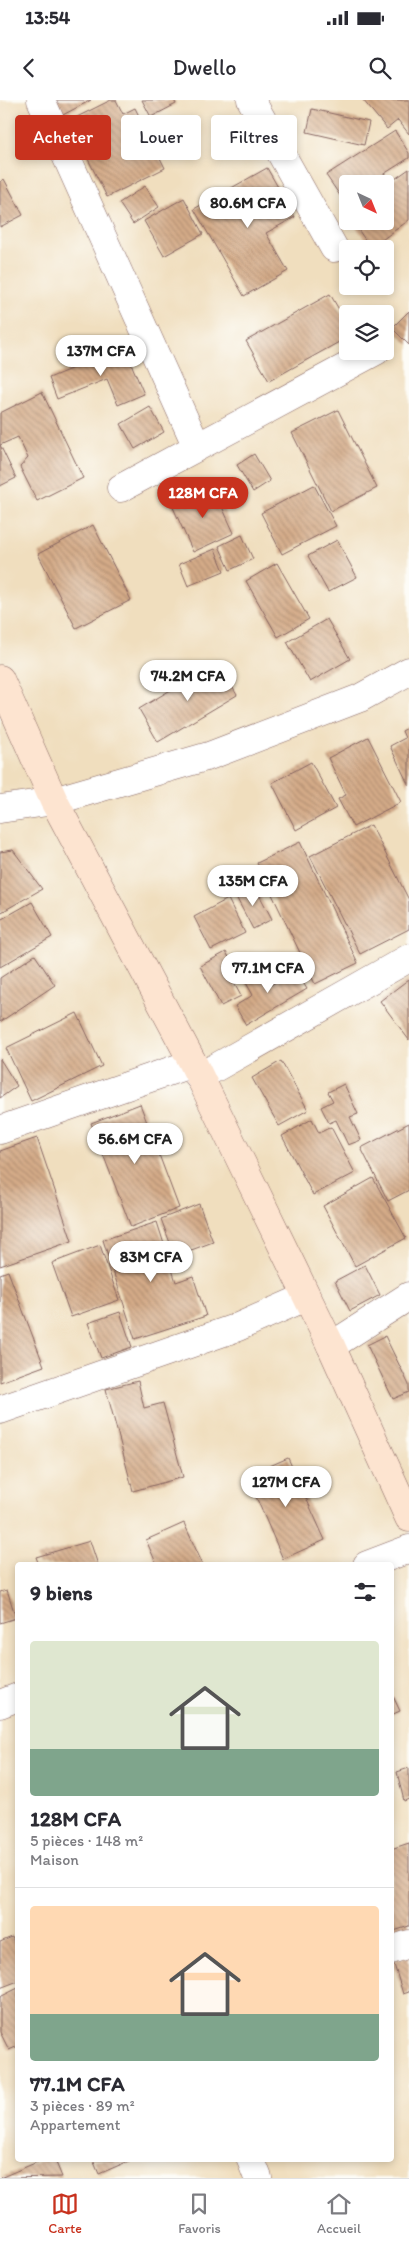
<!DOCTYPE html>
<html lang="fr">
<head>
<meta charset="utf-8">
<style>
	:root { --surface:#fff; --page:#f2f2f3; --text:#2b2b33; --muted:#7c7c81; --line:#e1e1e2; --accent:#c8321e }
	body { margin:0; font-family:Itim,sans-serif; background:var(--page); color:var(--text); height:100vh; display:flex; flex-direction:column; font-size:19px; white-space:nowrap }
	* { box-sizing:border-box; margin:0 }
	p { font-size:16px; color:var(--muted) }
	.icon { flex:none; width:28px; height:28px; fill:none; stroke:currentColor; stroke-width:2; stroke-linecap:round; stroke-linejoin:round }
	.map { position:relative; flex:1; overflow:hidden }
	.sheet { position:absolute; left:15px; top:1462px; width:379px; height:600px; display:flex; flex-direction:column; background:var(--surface); border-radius:5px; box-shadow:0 2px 8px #0003 }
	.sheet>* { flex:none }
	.hud { position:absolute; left:15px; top:15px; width:380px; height:45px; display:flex; gap:10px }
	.needle { width:32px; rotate:137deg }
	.controls { position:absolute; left:339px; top:75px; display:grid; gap:10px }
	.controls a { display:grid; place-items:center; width:55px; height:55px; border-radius:5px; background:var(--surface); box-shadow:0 2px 8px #0003; font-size:25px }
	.price { position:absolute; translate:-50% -42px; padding:0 11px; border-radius:18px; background:#fff; color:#222; font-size:16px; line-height:32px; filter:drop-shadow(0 1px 2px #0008) }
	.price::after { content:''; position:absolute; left:50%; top:30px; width:15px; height:11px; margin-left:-8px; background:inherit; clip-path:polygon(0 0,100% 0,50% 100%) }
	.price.on { background:var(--accent); color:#fff }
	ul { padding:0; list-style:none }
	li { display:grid; align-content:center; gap:10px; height:265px; padding:0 15px }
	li+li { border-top:1px solid var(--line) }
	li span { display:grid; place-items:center; height:155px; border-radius:5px; color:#555 }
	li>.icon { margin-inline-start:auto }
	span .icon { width:90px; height:90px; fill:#fffc; stroke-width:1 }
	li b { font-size:21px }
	h2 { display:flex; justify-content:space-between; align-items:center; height:60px; padding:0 15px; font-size:21px }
	.tag { padding:0 18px; border-radius:5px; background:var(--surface); box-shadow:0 2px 8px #0003; font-size:18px; line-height:45px }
	.tag.on { background:var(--accent); color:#fff }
	.status { display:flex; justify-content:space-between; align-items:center; height:35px; padding:0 25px; background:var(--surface); direction:ltr }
	.status svg { height:14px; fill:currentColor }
	header { display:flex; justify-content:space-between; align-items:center; height:65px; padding:0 15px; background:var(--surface); font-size:22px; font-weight:600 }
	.tab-bar { display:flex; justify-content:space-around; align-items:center; height:70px; border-top:1px solid var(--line); background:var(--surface); font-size:14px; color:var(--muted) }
	.tab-bar a { display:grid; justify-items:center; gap:2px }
	.tab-bar .on { color:var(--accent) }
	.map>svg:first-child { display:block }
	.building { fill:url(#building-back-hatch) }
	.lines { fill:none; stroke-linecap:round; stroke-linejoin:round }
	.street-casing { stroke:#84625e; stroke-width:29 }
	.secondary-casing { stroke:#84625e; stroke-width:29 }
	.street { stroke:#fff; stroke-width:28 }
	.secondary { stroke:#fde4d0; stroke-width:28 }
</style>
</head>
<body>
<div class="status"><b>13:54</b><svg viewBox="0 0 49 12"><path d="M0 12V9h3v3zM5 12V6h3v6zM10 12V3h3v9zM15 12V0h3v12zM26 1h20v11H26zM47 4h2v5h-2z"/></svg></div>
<header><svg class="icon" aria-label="back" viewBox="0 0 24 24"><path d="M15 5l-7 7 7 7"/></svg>Dwello<svg class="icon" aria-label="search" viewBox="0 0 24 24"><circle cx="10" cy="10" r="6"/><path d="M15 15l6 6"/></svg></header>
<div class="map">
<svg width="409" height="2078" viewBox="0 0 409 2078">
	<defs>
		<pattern id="building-back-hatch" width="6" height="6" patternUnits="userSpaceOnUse" patternTransform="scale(1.25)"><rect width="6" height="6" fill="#d4ab88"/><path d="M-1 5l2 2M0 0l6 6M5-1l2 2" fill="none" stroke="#ae8b6f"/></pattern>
	</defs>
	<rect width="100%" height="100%" fill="#fdfcf7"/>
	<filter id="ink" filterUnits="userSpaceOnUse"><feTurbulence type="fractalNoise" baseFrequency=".02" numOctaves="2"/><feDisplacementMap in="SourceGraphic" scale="10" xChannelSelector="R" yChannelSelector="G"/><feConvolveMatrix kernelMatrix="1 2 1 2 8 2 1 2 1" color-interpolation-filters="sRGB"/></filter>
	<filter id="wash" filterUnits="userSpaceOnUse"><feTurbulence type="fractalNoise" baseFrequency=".0096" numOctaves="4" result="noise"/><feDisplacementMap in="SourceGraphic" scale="20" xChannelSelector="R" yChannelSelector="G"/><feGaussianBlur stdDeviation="1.12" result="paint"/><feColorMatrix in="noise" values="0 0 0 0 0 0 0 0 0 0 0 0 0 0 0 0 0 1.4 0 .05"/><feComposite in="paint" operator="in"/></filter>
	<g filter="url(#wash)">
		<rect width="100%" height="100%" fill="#f0debe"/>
		<g id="blocks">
			<path class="building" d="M52,0H91L61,16Z
				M111,0H116L123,14L135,8L165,68L107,97L69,21Z
				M142,0H174L176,4L151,17Z
				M363,0H409V34L398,20L387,29Z
				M312,9L369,22L364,45L307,32Z
				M395,31L409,53V58L368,84H348V97L343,100L326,75Z
				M267,68L295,117L266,133L288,171L244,196L194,109Z
				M409,69V120L371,148L352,121H385V86Z
				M4,79L23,115L0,127V82Z
				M145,86L159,107L133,124L119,103Z
				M184,98L203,134L164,156L144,121Z
				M330,194L348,225V237L269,281L246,241Z
				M409,211V245L392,228Z
				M124,247L144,294L118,305L107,279L57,299L49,278Z
				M42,292L83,378L37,401L20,367L28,358L18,337L0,345L16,378L0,386V313Z
				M150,307L164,332L135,349L121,324Z
				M338,310L377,388L331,411L292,333Z
				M254,354L270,381L253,392L237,365Z
				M314,385L336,426L282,454L261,413Z
				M213,387L234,433L193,452L172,405Z
				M93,425L131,500L76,528L38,454Z
				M242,435L253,459L230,470L219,446Z
				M337,440L357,477L328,492L308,456Z
				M215,449L224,471L188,486L179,464Z
				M277,463L309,519L278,537L246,481Z
				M327,519L350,559L310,582L287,542Z
				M217,562L237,595L158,642L139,609Z
				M409,627V686L390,646L405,638L402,631Z
				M368,637L401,702L353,727L338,699L346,695L328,658Z
				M311,662L336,708L296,730L272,683Z
				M371,725L409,800V829L360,854L310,756Z
				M300,742L358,863L315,884L257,763Z
				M13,750L42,789L0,813V752Z
				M254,785L272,819L253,829L235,795Z
				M228,799L245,833L211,850L194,817Z
				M32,802L52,837L0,867V820Z
				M226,852L235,868L228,872L241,896L221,906L200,866Z
				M35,855L55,885L0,922V878Z
				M260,866L271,885L295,870L307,889L246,925L235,906L253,895L242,876Z
				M409,879V940L380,901Z
				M77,913L102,966L31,1001L6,948Z
				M0,959L17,986L0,998Z
				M281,961L308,1010L279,1026L252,978Z
				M344,984L358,1014L350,1017L361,1040L348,1045L336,1020L329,1023L321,1007L333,1001L328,992Z
				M140,1004L179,1108L131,1127L91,1023Z
				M312,1019L319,1033L331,1027L355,1073L313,1095L282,1036Z
				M409,1023V1090L388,1101L361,1048Z
				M37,1038L72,1141L0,1166V1051Z
				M373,1078L406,1138L355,1166L323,1106Z
				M199,1104L213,1142L175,1156L161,1119Z
				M157,1122L176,1182L193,1176L206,1216L135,1239L103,1140Z
				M100,1145L119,1200L71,1217L52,1163Z
				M365,1165L380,1195L350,1211L335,1181Z
				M8,1171L44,1266L0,1282V1174Z
				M120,1212L132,1247L101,1258L88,1223Z
				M385,1236L409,1285V1292L393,1299L367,1245Z
				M138,1281L144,1308L163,1303L183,1377L133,1391L106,1289Z
				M288,1358L325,1440L283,1459L247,1376Z
				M184,1423L203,1465H157L146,1440Z
				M90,1441L98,1465H39L36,1457Z
				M7,1490L16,1518L0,1523V1492Z
				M391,1592L400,1611L391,1615Z
				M409,1668V1699L404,1701L397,1672Z
				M409,1743V1826L391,1832V1749Z
				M12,1837L18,1853V1881L0,1888V1842Z
				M409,1856V1892L403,1894L393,1861Z
				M18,1888V1946L9,1950L0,1932V1897Z
				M42,2060H55L62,2077L0,2078Z
				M93,2060H131L99,2074Z"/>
		</g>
	</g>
	<g filter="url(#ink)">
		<use href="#blocks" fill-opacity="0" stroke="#84625e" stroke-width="1"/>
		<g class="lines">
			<defs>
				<path id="street" d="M41,0L197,347
					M251,0L334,148
					M121,388L376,251
					M0,709L54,701L209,656L360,598L409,571
					M199,977L409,858
					M0,1030L193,963
					M331,1246L409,1196
					M0,1310L238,1227L306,1197
					M367,1465L409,1449
					M0,1604L18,1597
					M391,1850L409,1844
					M251,2060L258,2078"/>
				<path id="secondary" d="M0,579L54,701L193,963L331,1246L409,1418"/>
			</defs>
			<use href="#street" class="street-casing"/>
			<use href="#secondary" class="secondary-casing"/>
			<use href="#street" class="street"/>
			<use href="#secondary" class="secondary"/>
		</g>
	</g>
</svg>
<div class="controls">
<a><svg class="needle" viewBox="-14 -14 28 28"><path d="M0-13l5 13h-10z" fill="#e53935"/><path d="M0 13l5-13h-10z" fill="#7c7c81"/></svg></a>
<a><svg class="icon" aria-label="locate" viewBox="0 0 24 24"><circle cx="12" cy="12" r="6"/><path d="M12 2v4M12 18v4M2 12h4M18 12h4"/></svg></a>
<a><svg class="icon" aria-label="layers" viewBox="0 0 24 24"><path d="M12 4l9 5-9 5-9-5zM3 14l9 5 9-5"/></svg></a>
</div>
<b class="price" style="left:248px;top:129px">80.6M CFA</b>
<b class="price" style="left:101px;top:277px">137M CFA</b>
<b class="price on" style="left:203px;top:419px">128M CFA</b>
<b class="price" style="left:188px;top:602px">74.2M CFA</b>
<b class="price" style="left:253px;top:807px">135M CFA</b>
<b class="price" style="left:268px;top:894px">77.1M CFA</b>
<b class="price" style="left:135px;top:1065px">56.6M CFA</b>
<b class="price" style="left:151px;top:1183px">83M CFA</b>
<b class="price" style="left:286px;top:1408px">127M CFA</b>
<div class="hud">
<a class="tag on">Acheter</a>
<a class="tag">Louer</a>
<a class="tag">Filtres</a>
</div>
<section class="sheet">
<h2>9 biens<svg class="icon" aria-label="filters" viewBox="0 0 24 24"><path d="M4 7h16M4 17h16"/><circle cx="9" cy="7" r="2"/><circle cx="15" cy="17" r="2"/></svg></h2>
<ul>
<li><span style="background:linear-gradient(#dfe7d0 70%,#7fa58c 0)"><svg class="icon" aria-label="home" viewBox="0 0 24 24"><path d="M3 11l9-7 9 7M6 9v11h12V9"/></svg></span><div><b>128M CFA</b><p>5 pièces · 148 m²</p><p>Maison</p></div></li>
<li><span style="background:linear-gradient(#ffd9b3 70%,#7fa58c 0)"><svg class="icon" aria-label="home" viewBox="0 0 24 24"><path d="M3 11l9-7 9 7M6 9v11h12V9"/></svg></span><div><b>77.1M CFA</b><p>3 pièces · 89 m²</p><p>Appartement</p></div></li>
</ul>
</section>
</div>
<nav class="tab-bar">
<a class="on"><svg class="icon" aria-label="map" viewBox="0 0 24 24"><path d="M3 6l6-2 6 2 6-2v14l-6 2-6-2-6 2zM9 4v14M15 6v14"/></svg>Carte</a>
<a><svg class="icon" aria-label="saved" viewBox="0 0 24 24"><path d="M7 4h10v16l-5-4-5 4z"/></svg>Favoris</a>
<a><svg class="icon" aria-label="home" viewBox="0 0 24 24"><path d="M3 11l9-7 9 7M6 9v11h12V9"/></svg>Accueil</a>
</nav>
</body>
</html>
